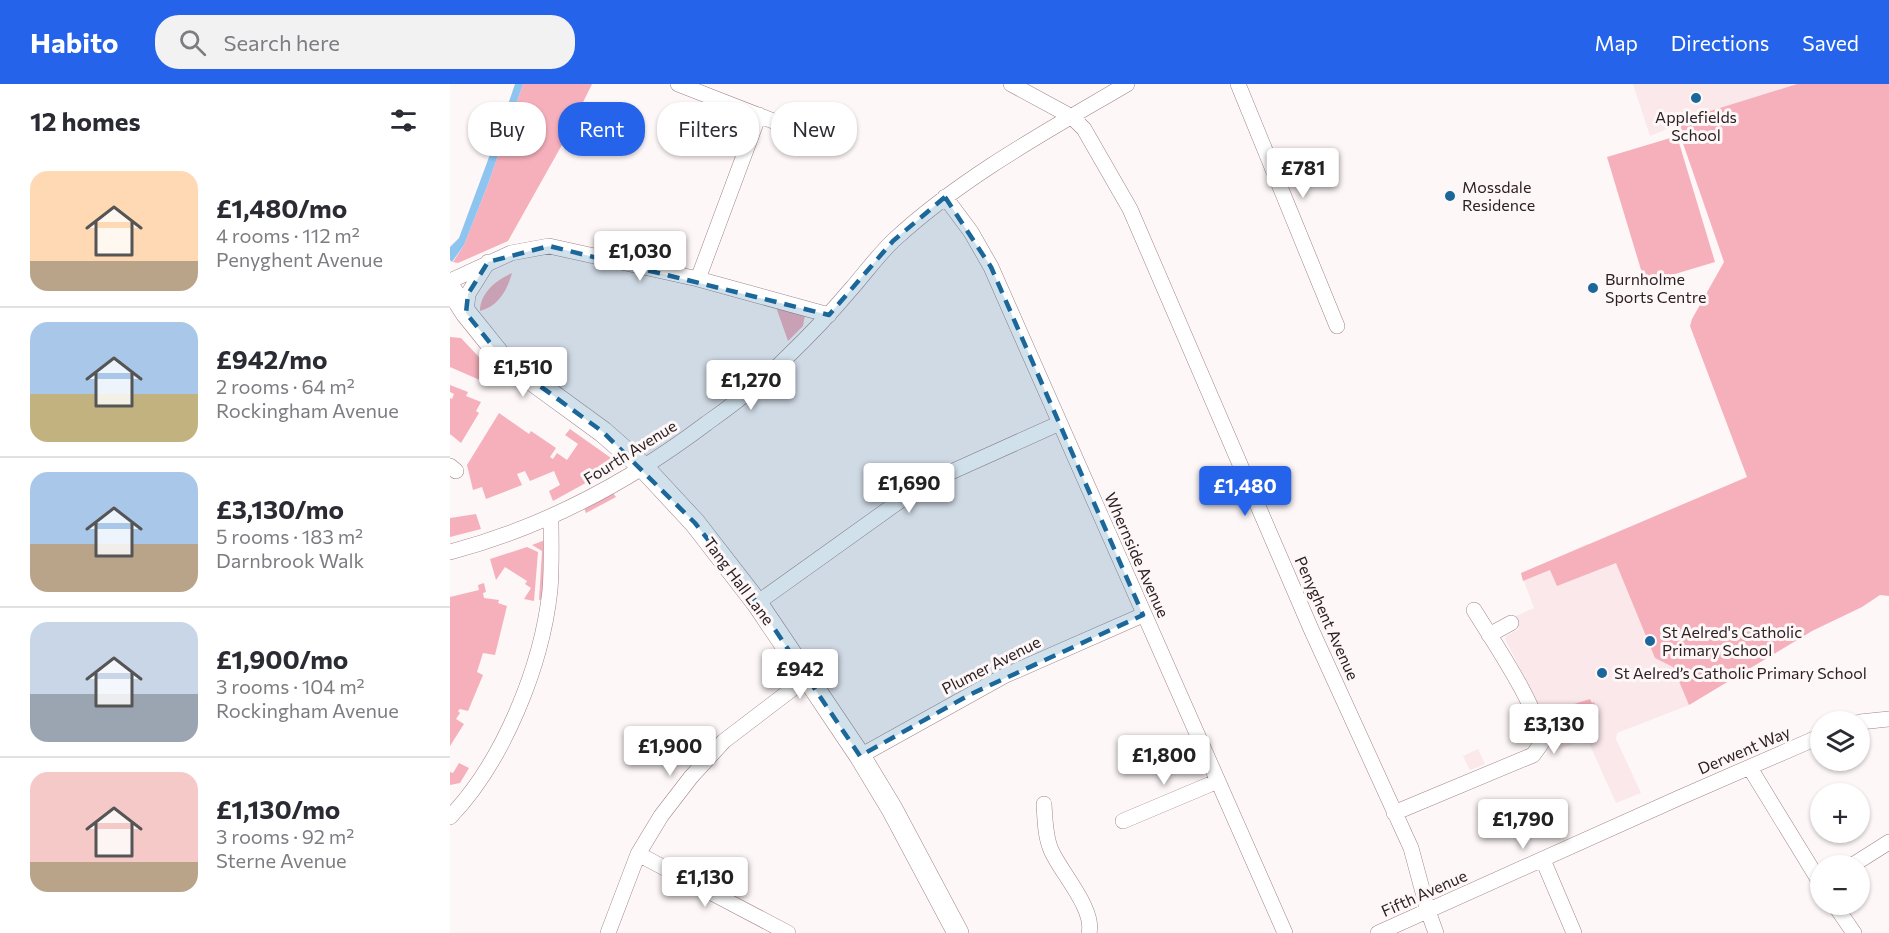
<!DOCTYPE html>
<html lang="en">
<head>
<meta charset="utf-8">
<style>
	:root { --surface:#fff; --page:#f2f2f3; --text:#2b2b33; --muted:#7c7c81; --line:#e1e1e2; --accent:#2563eb }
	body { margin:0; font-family:Commissioner,sans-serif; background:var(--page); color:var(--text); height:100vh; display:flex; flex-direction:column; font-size:22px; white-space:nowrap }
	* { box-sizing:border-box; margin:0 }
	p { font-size:20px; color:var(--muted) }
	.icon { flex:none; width:33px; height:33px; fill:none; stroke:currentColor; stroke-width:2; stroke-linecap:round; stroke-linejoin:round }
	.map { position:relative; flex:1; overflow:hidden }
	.drawer { display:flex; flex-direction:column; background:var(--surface); width:450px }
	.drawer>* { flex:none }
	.guide { position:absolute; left:18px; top:18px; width:570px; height:54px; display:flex; gap:12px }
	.buttons { position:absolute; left:1360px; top:627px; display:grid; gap:12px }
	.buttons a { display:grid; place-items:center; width:60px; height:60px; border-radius:50%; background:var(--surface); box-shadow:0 2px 4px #0004; font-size:30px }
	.price { position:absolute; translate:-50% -51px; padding:0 14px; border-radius:6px; background:#fff; color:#222; font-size:20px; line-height:39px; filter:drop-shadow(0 2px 3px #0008) }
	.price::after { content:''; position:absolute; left:50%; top:36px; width:18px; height:14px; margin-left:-9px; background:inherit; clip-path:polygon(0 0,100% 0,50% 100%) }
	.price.on { background:var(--accent); color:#fff }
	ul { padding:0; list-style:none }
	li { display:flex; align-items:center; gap:18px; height:150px; padding:0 30px }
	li+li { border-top:2px solid var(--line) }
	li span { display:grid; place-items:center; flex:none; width:168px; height:120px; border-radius:18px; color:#555 }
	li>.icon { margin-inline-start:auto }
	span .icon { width:72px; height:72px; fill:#fffc; stroke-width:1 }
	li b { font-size:26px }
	h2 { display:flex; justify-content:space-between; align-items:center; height:72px; padding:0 30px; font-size:26px }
	.pill { padding:0 21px; border-radius:24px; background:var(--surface); box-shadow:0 2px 4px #0004; font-size:21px; line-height:54px }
	.pill.on { background:var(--accent); color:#fff }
	header { display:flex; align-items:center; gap:36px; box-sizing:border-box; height:84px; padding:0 30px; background:var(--accent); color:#fff }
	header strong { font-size:28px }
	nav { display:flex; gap:33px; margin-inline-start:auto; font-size:21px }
	.search { width:420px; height:54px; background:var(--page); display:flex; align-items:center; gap:15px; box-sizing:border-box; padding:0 21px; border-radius:24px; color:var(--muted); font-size:22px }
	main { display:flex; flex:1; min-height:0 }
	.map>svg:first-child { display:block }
	.built { fill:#fae8eb }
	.green { fill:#f5b0bb }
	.water { fill:#8ec4f0 }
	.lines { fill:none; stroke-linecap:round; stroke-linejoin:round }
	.street-casing { stroke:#a18387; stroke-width:16 }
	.secondary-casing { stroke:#a18387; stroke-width:22 }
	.street { stroke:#fff; stroke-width:15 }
	.secondary { stroke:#fff; stroke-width:21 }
	.marked { fill:#1b679a; fill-opacity:0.2; stroke:#1b679a; stroke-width:4.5; stroke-dasharray:12 8; stroke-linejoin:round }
	.poi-dot { fill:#1b679a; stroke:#fef7f8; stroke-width:2 }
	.labels { text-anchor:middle; stroke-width:6; stroke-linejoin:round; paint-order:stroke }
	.poi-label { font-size:16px; fill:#2d2123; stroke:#fef7f8; text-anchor:start }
	.street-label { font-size:16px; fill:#2d2123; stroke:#fef7f8 }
</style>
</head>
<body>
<header>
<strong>Habito</strong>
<div class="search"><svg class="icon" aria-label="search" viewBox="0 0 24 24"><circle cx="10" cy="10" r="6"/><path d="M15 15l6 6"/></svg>Search here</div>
<nav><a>Map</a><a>Directions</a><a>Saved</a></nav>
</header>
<main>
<section class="drawer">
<h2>12 homes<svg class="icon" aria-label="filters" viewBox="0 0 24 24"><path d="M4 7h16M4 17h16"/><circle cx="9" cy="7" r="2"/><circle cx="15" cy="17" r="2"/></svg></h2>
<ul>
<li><span style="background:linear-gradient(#ffd9b3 75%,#b9a48a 0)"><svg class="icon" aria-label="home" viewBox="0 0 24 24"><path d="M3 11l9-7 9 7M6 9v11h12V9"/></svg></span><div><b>£1,480/mo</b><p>4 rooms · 112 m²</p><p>Penyghent Avenue</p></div></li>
<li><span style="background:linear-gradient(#a9c7e8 60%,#c2b280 0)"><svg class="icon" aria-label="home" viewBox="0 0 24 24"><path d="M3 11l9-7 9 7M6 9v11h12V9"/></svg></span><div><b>£942/mo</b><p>2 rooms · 64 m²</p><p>Rockingham Avenue</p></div></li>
<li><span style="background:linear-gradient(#a9c7e8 60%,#b9a48a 0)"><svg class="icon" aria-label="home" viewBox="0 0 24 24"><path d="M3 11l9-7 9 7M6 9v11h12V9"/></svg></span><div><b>£3,130/mo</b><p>5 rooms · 183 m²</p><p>Darnbrook Walk</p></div></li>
<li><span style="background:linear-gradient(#c9d6e8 60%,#9aa5b1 0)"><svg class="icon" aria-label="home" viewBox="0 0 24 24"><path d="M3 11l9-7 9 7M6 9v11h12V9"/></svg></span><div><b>£1,900/mo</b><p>3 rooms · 104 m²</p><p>Rockingham Avenue</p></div></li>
<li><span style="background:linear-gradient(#f6c9c9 75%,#b9a48a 0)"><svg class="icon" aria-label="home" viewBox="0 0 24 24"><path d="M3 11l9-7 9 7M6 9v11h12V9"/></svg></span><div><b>£1,130/mo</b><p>3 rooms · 92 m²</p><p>Sterne Avenue</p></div></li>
</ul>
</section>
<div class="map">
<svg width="1439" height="849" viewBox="0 0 1439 849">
	<rect width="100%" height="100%" fill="#fef7f8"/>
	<path class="built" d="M1183,0H1347L1260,27L1200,52Z
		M1138,460L1362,547L1239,621L1167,649L1166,655L1191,709L1166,719L1139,659L1133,656L1109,666L1102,648L1055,555L1056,552L1069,545L1064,533L1084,524L1071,489Z
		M1028,665L1035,680L1020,686L1013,672Z"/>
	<path class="green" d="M73,0H142L113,59L58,157L8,179L3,178L14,161L38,100Z
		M1347,0H1439V512L1430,511L1412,523L1362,547L1239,621L1223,583L1205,574L1166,479L1107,502L1100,486L1073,497L1071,489L1297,393L1240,242L1242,235L1274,178L1227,42L1260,27Z
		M1227,52L1265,178L1195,199L1157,73Z
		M62,189C57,207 48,222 30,227C30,209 46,196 62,189Z
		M326,223L355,231L353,242L338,257Z
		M0,253L11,254L44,289L39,300L0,283Z
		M0,301L18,308L16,312L31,318L26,327L29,329L11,359L0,350V314L2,315L4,310L0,308Z
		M49,329L79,350L81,347L106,364L100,373L103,375L107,369L117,376L128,360L115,351L120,345L161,374V385L103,417L99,407L110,401L104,387L80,397L75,387L67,390L72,401L36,415L32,403L23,406L17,381Z
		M163,409L166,413L136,429L134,424Z
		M26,430L31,445L0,453V434Z
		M95,456L93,515L89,516L92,467L82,461Z
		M77,463L88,468L84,517L74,515L81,504L75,500L77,497L55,483L46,496L40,475Z
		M34,499L36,508L33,509L34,514L49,516L48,519L57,522L45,571L33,569L27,588L33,591L18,627L10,625L8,627L10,629L6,635L14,640L0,662V513L29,506L28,501Z
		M1140,615L1142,619L1144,618L1149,633L1121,645L1110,646L1102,627Z
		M9,679L19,684L10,699L0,701V688L3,689Z"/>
	<path class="water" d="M65,0H73L38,100L14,161L2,178L0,176V163L9,154C28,102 48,51 65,0Z"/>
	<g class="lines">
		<defs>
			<path id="street" d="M228,0L372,56
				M561,0L622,33L634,45L680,125L861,545L961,764L978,827L986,849
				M788,0L887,242
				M495,113L521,148L541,183L835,849
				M248,195L309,31
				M0,197L61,169L99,162L248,195L379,231
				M16,229L18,210L38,178
				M0,382L6,387
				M0,468C95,443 179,398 257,339C284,320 311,299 334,276C358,253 381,229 402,204C416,188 429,170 444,156C512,93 597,47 677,0
				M307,519L472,401L610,339
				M1039,551L1061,539
				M1410,638L1439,635
				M410,672L554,592L693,531
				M1300,684L1371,800
				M594,720C595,735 595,752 601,766C611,789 645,825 639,849
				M944,729L1083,671L1091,660C1094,631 1041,554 1024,526
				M0,733C53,678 92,582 100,506C102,482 101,457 101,433
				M673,737L768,697
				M188,770L338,849
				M1093,776L1124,849
				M1401,782L1439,758
				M1384,820L1404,849
				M158,849L188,770L211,732L241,693L274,657L358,593
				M928,849L1231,713L1371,652"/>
			<path id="secondary" d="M0,204L16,229L53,275L153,348L193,383L245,439L307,519L410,672L442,725L508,849"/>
		</defs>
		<use href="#street" class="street-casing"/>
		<use href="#secondary" class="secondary-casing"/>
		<use href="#street" class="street"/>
		<use href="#secondary" class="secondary"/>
	</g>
	<path class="marked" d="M495,113L541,183L693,531L521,610L410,672L307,519L245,439L153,348L53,275L16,229L18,210L38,178L99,162L379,231L443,157Z"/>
	<g class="poi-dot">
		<circle cx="1246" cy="14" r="6"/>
		<circle cx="1000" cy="112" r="6"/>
		<circle cx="1143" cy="204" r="6"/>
		<circle cx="1200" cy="557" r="6"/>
		<circle cx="1152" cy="589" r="6"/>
	</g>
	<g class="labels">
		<g class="poi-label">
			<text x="1246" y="39" text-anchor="middle">Applefields<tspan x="1246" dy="18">School</tspan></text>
			<text x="1012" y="109">Mossdale<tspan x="1012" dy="18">Residence</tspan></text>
			<text x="1155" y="201">Burnholme<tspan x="1155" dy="18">Sports Centre</tspan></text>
			<text x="1212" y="554">St Aelred's Catholic<tspan x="1212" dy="18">Primary School</tspan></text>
			<text x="1164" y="595">St Aelred’s Catholic Primary School</text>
		</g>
		<g class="street-label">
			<text transform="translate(180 368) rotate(-32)" y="6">Fourth Avenue</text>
			<text transform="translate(687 471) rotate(66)" y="6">Whernside Avenue</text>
			<text transform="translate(289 497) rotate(53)" y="6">Tang Hall Lane</text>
			<text transform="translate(877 534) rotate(66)" y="6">Penyghent Avenue</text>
			<text transform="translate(541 581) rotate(-27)" y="6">Plumer Avenue</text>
			<text transform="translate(1294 666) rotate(-23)" y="6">Derwent Way</text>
			<text transform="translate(974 809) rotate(-24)" y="6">Fifth Avenue</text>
		</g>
	</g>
</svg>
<div class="buttons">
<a><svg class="icon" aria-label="layers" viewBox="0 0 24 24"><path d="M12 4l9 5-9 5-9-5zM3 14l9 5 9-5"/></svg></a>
<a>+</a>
<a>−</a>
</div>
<b class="price" style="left:853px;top:115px">£781</b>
<b class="price" style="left:190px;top:198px">£1,030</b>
<b class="price" style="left:73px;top:314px">£1,510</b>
<b class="price" style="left:301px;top:327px">£1,270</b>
<b class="price" style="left:459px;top:430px">£1,690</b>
<b class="price on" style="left:795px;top:433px">£1,480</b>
<b class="price" style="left:350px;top:616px">£942</b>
<b class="price" style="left:1104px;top:671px">£3,130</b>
<b class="price" style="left:220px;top:693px">£1,900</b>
<b class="price" style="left:714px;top:702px">£1,800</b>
<b class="price" style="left:1073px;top:766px">£1,790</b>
<b class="price" style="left:255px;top:824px">£1,130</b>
<div class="guide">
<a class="pill">Buy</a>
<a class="pill on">Rent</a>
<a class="pill">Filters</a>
<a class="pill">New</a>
</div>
</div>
</main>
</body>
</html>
